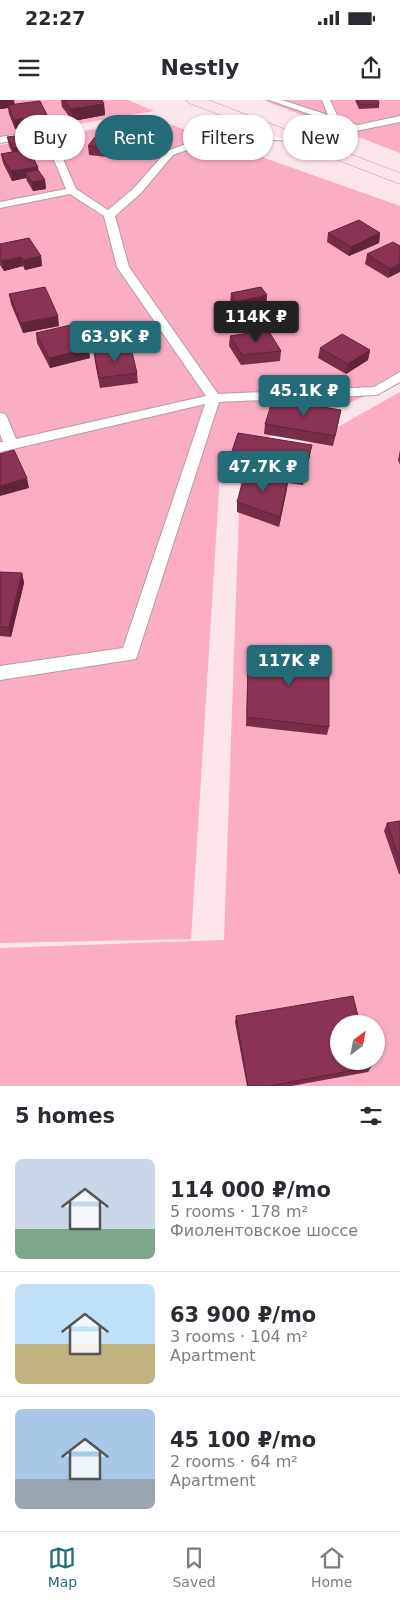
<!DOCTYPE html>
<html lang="en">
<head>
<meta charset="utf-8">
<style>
	:root { --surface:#fff; --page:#f2f2f3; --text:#2b2b33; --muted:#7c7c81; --line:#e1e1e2; --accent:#236c77 }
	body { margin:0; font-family:"DejaVu Sans",sans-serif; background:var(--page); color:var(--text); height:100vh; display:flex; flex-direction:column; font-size:19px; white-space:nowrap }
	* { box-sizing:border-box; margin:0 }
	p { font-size:16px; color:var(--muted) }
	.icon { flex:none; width:28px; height:28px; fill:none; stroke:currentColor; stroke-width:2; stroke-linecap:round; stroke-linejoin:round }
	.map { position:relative; height:986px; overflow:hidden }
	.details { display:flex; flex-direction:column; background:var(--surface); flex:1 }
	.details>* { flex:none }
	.hud { position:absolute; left:15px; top:15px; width:370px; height:45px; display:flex; gap:10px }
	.needle { width:32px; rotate:32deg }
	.fabs { position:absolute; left:330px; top:915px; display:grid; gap:10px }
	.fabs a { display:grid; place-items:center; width:55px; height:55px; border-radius:50%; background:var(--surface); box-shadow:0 1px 4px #0004; font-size:25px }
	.price { position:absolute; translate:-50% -42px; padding:0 11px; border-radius:5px; background:var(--accent); color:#fff; font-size:16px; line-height:32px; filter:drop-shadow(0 1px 2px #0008) }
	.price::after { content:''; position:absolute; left:50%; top:30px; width:15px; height:11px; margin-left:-8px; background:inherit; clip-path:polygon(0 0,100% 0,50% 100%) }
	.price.on { background:#222; color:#fff }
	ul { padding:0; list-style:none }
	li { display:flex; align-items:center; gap:15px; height:125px; padding:0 15px }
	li+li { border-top:1px solid var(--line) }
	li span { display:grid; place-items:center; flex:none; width:140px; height:100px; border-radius:8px; color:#555 }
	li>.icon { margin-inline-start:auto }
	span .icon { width:60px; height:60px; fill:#fffc; stroke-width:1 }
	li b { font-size:21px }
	h2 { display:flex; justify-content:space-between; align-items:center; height:60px; padding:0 15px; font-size:21px }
	.tag { padding:0 18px; border-radius:22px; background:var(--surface); box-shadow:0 1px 4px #0004; font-size:18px; line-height:45px }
	.tag.on { background:var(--accent); color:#fff }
	.status { display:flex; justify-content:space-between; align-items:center; height:35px; padding:0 25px; background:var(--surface); direction:ltr }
	.status svg { height:14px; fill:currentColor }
	header { display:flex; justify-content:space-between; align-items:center; height:65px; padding:0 15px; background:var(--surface); font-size:22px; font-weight:700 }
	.dock { display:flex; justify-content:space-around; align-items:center; height:70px; border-top:1px solid var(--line); background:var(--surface); font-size:14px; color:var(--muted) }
	.dock a { display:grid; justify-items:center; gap:2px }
	.dock .on { color:var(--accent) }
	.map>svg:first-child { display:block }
	.green { fill:#faadc3; fill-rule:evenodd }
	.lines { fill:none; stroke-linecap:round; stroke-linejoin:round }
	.lane-casing { stroke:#b29da2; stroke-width:2 }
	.secondary-casing { stroke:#b29da2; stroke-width:1 }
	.lane { fill:#fff; fill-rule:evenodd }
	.secondary { fill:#fee2ea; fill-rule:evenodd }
	.wall { fill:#782c48 }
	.shaded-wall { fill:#61243b }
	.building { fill:#8b3354; stroke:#61243b }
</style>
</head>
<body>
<div class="status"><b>22:27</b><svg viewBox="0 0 49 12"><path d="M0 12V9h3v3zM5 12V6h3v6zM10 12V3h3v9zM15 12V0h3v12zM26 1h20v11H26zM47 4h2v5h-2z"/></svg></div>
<header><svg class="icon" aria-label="menu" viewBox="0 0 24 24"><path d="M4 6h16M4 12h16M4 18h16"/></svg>Nestly<svg class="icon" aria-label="share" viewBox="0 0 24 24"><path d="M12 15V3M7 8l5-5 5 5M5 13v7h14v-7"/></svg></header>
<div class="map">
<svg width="400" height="986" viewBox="0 0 400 986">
	<rect width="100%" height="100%" fill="#fce5eb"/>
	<path class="green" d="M0,0H128L154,11L0,37Z
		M263,0H400V53Z
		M155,19L400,106V276L377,291L221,358L191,839L0,843V45Z
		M400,292V986H0V848L224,840L240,382ZM339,924H376V961H339Z"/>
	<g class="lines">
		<defs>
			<path id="lane" d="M269,0H282L328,15L322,0H330L339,19L358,25L400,16V22L351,32L319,50L314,47L316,45L347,27Z
				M47,30L52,33L76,89L108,110L133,89L167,51L219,32L298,36V40L295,41L220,38L173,55L141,93L115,116L129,167L218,294L374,287L400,272V282L377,295L219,302L136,559L0,580V566L123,548L205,304L0,352V342H3L0,334V313L5,314L7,317L16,339L206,296L117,167L104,116L70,94L0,108V102L66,89L44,36L0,43V37Z"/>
			<path id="secondary" d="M186,0H208L400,73V84L189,3Z"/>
		</defs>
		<use href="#lane" class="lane-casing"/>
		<use href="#secondary" class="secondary-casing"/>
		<use href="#lane" class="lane"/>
		<use href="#secondary" class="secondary"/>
	</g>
	<path class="wall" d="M0,0H14V5L47,15L48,24L15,29L9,14L8,8L0,9Z
		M61,0H102L104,4L105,15L73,21L62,7Z
		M355,0H378L379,4V8L359,9Z
		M7,37L28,46V50L38,70L45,80L46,89L33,91L27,81L26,78L12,81L3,63L1,54L12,52L9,46Z
		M113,40L114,49L107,57L89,55L88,46Z
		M328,133H380L379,143L349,156L327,142Z
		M0,144L41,156L42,166L25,170L23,166L4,171L0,165Z
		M400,146L388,178L365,164L367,154Z
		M231,193L267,195L266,205L236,212L230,203Z
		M9,194L59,226L23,233L11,204Z
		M36,233L90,258L50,268L37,243Z
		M230,236L281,251L280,261L241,265L229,246Z
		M320,248L370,250L368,260L346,274L318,258Z
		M94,252L137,273L138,283L100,288L95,262Z
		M339,320L333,346L264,334L265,324Z
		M400,350V365L398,360Z
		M232,351L310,355L303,385L288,383L279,427L237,412V402L260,375L261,366L232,361Z
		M0,472L22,473L24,483L11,537L0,536Z
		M248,550L329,627L327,635L246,626Z
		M400,721V774H399L384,731L387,723Z
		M236,916L371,967L368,972L291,986H247L235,922Z"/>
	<path class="shaded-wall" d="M0,0H14L15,7L8,5V8L0,9Z
		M104,4L105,15L73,21L71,9Z
		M47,15L48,24L15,29L14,20Z
		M113,40L114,49L107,57L106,48Z
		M28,46L29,55L15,57L13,48Z
		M38,67L39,76L25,72L26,78L12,81L11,71Z
		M45,80L46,89L33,91L32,82Z
		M380,133L379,143L349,156L351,147Z
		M41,156L42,166L25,170L23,160Z
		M21,157L23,166L4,171L2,161Z
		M400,163V172L388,178L390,169Z
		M267,195L266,205L236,212V202Z
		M58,216L59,226L23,233L21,223Z
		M89,248L90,258L50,268L49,258Z
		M370,250L368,260L346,274L348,264Z
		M312,345L310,355L303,385L304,375Z
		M27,378L29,388L0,396V386Z
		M288,379L287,389L279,427L280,417Z
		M22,473L24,483L11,537L9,527Z"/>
	<path class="building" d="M64,0H102L104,4L71,9Z
		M358,0H378L379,4H359Z
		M40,1L47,15L14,20L8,5Z
		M22,35L28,46L13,48L7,37Z
		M95,37L113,40L106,48L88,46Z
		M28,49L38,67L11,71L1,54Z
		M38,70L45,80L32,82L25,72Z
		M359,120L380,133L351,147L328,133Z
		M29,138L41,156L23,160L21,157L2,161L0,158V144Z
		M393,142L400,146V163L390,169L367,154Z
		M45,187L58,216L21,223L9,194Z
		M261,187L267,195L236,202L231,193Z
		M75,224L89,248L49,258L36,233Z
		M268,230L281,251L242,255L230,236Z
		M342,234L370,250L348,264L320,248Z
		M131,248L137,273L99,278L94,252Z
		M273,299L341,310L335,336L265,324Z
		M238,333L312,345L304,375L261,368L264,356L232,351Z
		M14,350L27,378L0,386V354Z
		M245,373L288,379L280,417L237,402Z
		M0,472L22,473L9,527H0Z
		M248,550L329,553V627L247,617Z
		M400,721V760L387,723Z
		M353,896L360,924H339V961H369L371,967L269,986H248L236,916Z"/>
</svg>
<div class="fabs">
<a><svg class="needle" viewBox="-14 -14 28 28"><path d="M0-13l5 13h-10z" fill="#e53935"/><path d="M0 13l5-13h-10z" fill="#7c7c81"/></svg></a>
</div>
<b class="price on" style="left:256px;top:243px">114K ₽</b>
<b class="price" style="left:115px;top:263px">63.9K ₽</b>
<b class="price" style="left:304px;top:317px">45.1K ₽</b>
<b class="price" style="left:263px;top:393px">47.7K ₽</b>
<b class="price" style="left:289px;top:587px">117K ₽</b>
<div class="hud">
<a class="tag">Buy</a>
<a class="tag on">Rent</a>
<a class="tag">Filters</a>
<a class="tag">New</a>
</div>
</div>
<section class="details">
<h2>5 homes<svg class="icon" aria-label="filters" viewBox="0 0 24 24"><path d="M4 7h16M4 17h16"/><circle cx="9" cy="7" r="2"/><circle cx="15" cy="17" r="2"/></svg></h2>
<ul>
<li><span style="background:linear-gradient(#c9d6e8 70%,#7fa58c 0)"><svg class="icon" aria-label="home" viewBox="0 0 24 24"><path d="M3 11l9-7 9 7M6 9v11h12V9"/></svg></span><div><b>114 000 ₽/mo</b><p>5 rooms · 178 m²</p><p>Фиолентовское шоссе</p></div></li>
<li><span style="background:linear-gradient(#bfe0f5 60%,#c2b280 0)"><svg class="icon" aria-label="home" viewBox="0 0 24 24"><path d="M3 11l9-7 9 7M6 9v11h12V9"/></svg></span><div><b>63 900 ₽/mo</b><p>3 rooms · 104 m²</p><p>Apartment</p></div></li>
<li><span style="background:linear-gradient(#a9c7e8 70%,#9aa5b1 0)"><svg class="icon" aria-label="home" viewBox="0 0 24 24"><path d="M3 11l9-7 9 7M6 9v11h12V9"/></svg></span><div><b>45 100 ₽/mo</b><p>2 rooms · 64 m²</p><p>Apartment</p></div></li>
</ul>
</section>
<nav class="dock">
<a class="on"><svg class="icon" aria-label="map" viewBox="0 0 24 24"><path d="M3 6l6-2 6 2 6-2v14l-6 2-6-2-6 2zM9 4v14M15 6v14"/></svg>Map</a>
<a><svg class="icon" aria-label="saved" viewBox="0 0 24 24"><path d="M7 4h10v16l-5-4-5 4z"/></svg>Saved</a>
<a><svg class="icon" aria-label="home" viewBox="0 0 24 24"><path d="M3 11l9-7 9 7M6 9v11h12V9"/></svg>Home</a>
</nav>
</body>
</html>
